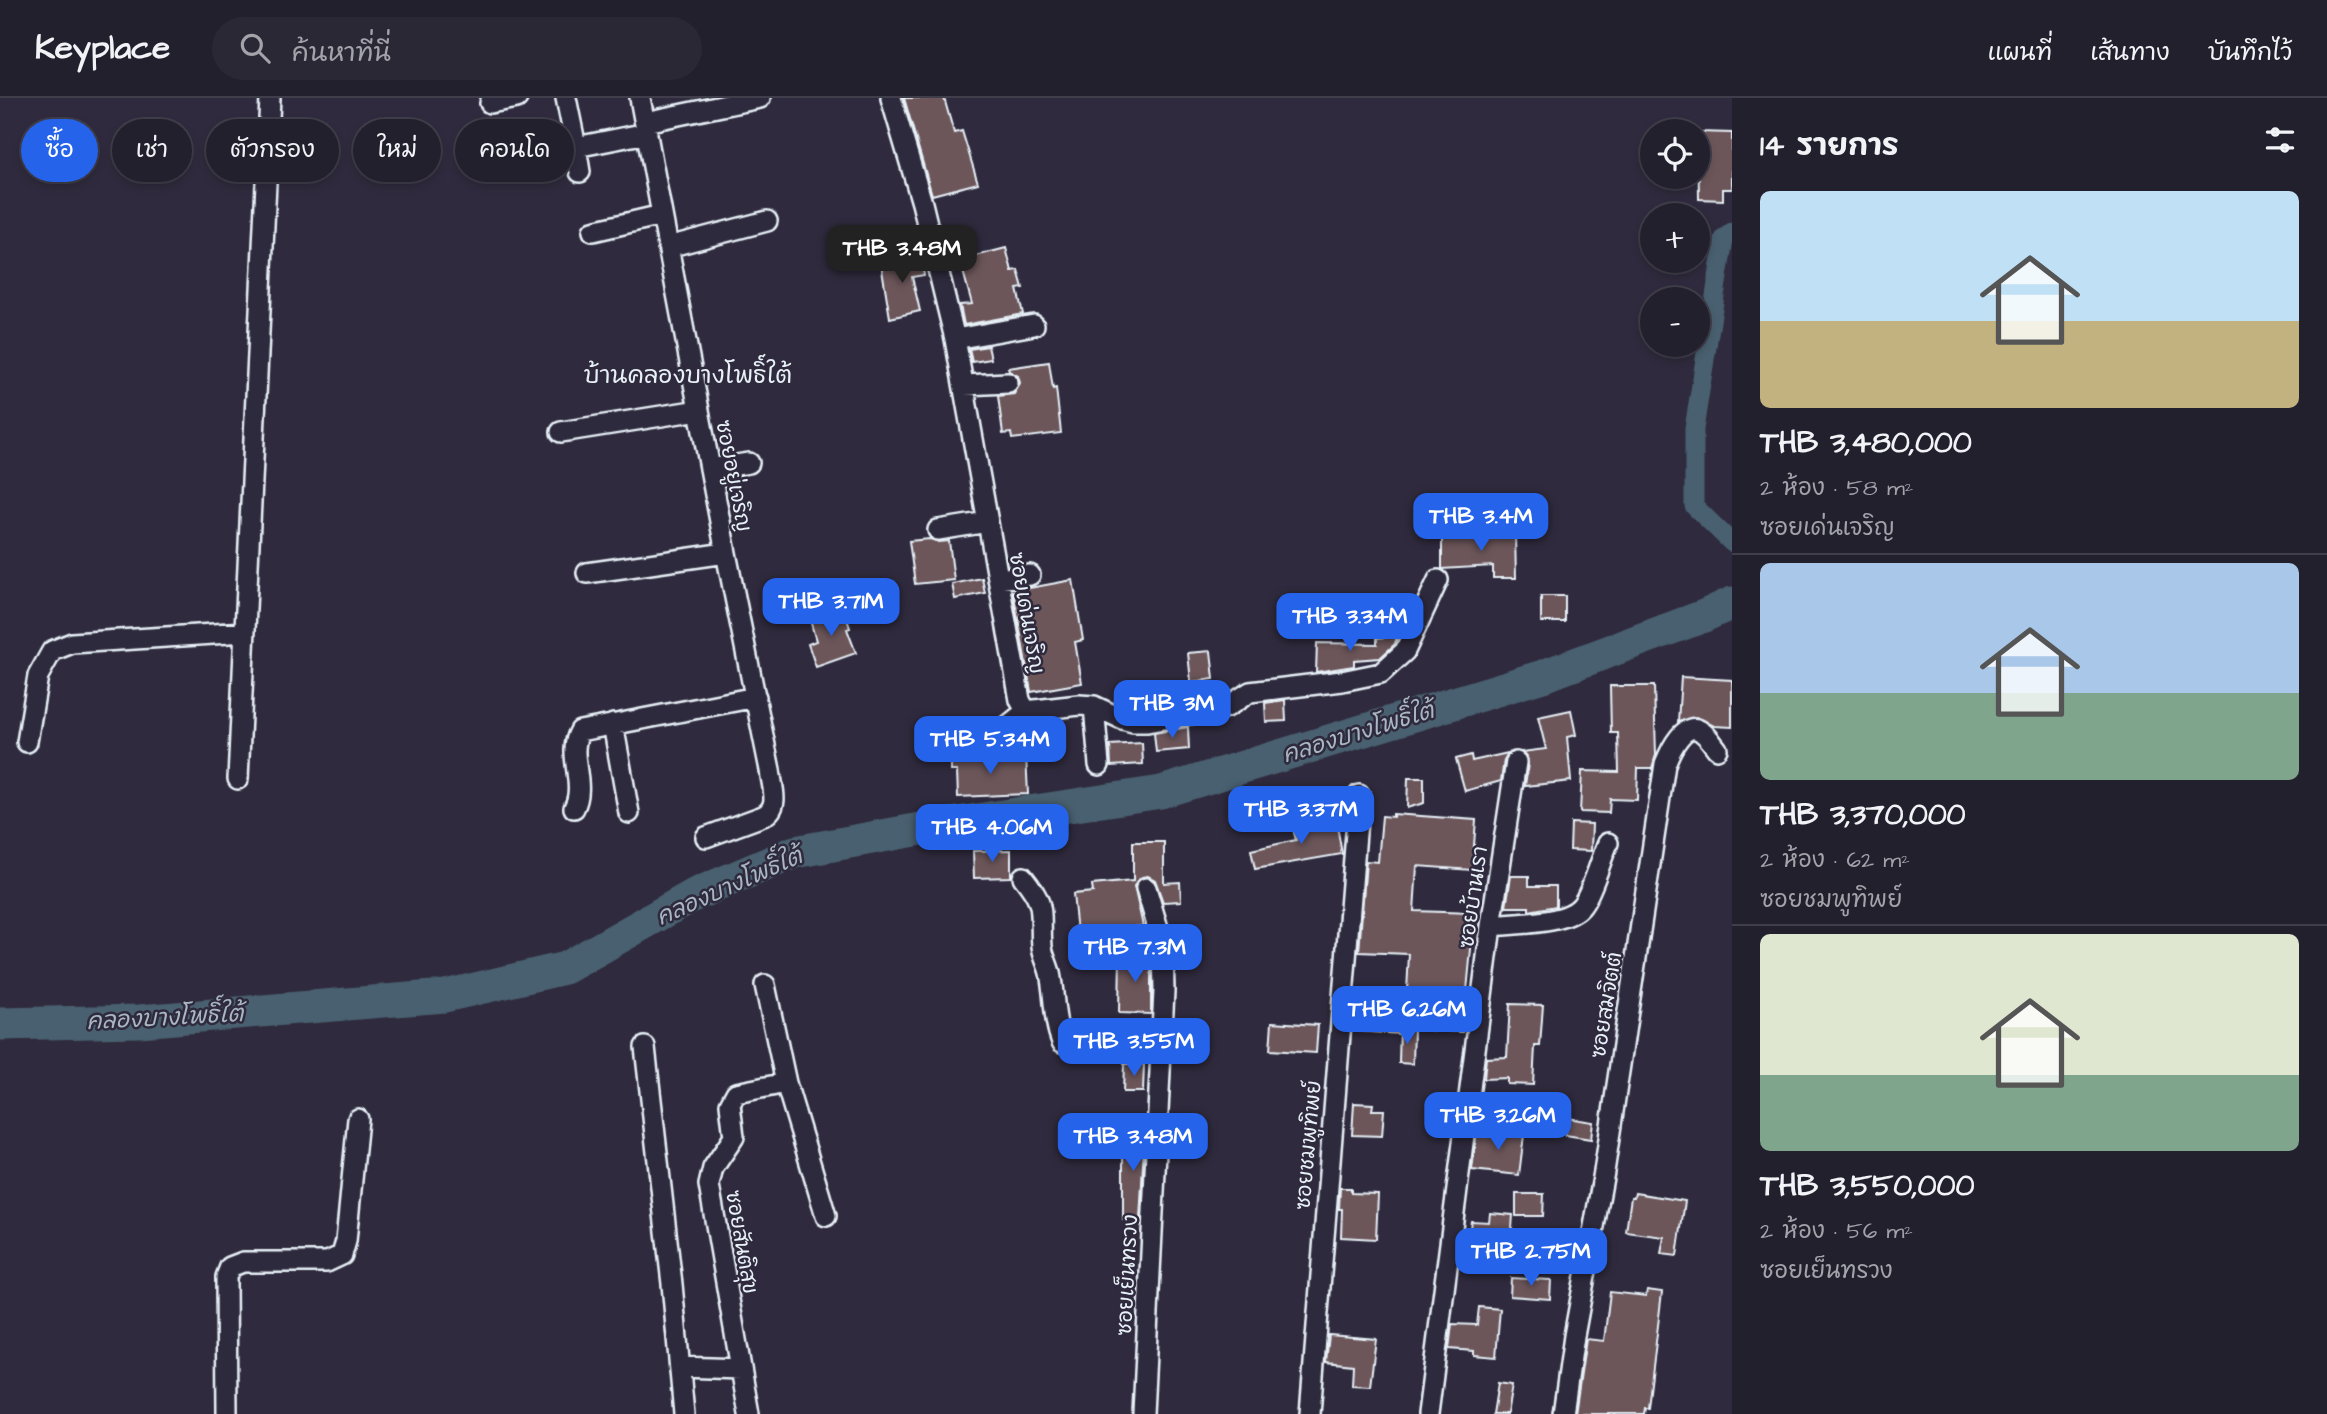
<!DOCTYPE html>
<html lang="th">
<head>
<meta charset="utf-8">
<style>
	:root { --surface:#23202e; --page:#2b2836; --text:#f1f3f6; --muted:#a3a3aa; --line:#403e4a; --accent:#2563eb }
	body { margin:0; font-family:"Architects Daughter","Playpen Sans Thai",sans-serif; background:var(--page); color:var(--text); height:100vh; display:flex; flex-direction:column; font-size:26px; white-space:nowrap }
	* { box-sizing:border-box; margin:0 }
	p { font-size:23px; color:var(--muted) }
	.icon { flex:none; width:38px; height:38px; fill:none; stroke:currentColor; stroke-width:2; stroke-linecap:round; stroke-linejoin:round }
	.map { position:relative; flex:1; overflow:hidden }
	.sheet { display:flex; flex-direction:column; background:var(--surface); width:595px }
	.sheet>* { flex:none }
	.guide { position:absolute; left:21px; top:21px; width:665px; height:63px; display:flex; gap:14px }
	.tools { position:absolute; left:1640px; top:21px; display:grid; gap:14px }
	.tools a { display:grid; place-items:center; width:70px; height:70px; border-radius:50%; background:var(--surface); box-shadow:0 4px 10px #0003,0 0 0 2px var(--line); font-size:35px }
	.price { position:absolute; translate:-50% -60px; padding:0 16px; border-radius:14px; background:var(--accent); color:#fff; font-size:23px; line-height:46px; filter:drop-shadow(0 2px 4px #0008) }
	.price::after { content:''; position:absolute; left:50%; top:42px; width:21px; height:16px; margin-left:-10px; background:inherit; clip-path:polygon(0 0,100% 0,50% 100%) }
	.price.selected { background:#222; color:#fff }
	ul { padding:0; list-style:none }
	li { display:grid; align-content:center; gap:14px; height:371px; padding:0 28px }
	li+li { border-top:2px solid var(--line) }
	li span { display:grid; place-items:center; height:217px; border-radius:10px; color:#555 }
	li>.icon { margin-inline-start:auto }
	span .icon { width:126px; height:126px; fill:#fffc; stroke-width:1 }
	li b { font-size:30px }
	h2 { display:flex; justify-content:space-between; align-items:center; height:84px; padding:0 28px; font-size:30px }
	.pill { padding:0 24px; border-radius:32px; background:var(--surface); box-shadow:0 4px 10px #0003,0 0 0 2px var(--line); font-size:24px; line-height:63px }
	.pill.selected { background:var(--accent); color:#fff }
	header { display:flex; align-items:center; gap:42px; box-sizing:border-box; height:98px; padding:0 35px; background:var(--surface); border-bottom:2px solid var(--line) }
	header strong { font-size:33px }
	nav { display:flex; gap:38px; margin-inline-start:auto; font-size:24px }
	.search { width:490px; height:63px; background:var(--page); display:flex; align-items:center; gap:18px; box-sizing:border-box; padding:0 24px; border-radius:38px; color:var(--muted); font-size:26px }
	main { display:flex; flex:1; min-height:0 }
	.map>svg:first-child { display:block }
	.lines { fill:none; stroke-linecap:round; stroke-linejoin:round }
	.canal { stroke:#486170; stroke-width:19 }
	.river { stroke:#486170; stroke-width:33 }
	.building { fill:#6c565a; stroke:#e8f1f8; stroke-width:2 }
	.minor-casing { stroke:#e8f1f8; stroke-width:24 }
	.minor { stroke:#2f2a3d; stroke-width:19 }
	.labels { text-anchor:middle; stroke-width:5; stroke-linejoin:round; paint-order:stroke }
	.street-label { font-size:21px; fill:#e8f1f8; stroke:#2f2a3d }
	.water-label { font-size:23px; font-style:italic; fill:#a8b7c2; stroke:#2f2a3d }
	.quarter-label { font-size:24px; fill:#e8f1f8; stroke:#2f2a3d }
</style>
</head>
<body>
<header>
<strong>Keyplace</strong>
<div class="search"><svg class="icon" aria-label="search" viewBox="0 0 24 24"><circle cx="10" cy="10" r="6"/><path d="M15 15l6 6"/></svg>ค้นหาที่นี่</div>
<nav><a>แผนที่</a><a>เส้นทาง</a><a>บันทึกไว้</a></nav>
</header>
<main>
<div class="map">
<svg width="1732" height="1316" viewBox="0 0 1732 1316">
	<rect width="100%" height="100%" fill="#2f2a3d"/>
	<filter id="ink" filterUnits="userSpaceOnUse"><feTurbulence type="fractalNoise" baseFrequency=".0143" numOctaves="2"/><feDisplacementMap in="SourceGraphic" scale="14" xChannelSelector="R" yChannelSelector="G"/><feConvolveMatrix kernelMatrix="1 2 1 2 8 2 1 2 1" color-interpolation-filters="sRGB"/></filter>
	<g filter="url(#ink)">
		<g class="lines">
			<path class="canal" d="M1732,134L1724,141L1694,331V408L1732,445"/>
			<path class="river" d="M0,926L139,923L445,898L565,870L694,797L795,754L937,728L1161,694L1543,578L1704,518L1732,505"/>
		</g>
		<path class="building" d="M904,0H944L954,35L962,33L978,85L932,97Z
			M1698,34L1732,35V91H1723V102L1699,101Z
			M1006,150L1012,173L1018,172L1023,190L1017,191L1023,216L964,227L960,207L972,206L960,162Z
			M920,158L924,177L912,179L920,213L890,220L881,165Z
			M988,248L991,261L972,264L969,251Z
			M1049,264L1053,291L1056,290L1061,335L1012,341L1011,335L1003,336L998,298L1014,296L1020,285L1018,278L1009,273L1008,270Z
			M1515,436L1516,480H1493V468L1442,471V440H1446V438Z
			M930,441L939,444L949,443L954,482L915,486L909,443Z
			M982,480L985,495L955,501L952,486Z
			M1073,482L1083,542L1075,544L1082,585L1031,594L1013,493Z
			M1541,498H1565V524H1541Z
			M844,511L850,530L847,531L856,555L816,569L808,546L816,543L810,522Z
			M1397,538L1395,546L1380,560L1354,562V568L1316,574L1317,545L1377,546V540Z
			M1211,553L1214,581L1191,584L1188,555Z
			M1681,579L1732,582V629L1714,628L1696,619L1678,624Z
			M1610,588H1654L1656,657L1652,670H1638L1637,702L1610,701L1609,715L1580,714L1582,673L1619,674L1618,635H1611Z
			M1285,602L1286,623L1266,624L1265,605Z
			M1571,612L1576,637L1567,639L1571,683L1525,688L1528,665L1527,659L1522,654L1546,651L1538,619Z
			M1188,629L1189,651L1156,654L1154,635Z
			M1142,645L1143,666L1111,668L1110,647Z
			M1508,655L1504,662L1501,683L1465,693L1456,661L1471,657L1472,663Z
			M976,656V658H983L987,664L993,666L1001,664L1007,658L1026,657L1028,696L958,699L957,673H951V657Z
			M1408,680H1424V705L1407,710Z
			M1393,716L1476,722L1472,772L1417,768L1414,813L1472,815L1471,851L1463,934L1428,932L1431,894L1407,893L1409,856L1359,854L1366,763L1378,764L1382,718L1393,719Z
			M1336,722L1342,756L1255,771L1251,752L1296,742L1293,731Z
			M1571,725L1592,726L1591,753L1570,752Z
			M1133,744H1164V785L1180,784L1181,803L1163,804L1155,782L1148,778L1142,779L1134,788L1143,828L1077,834L1073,796L1093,794L1092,787L1133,783Z
			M1011,752V779L974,780L973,753Z
			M1511,778H1529V788H1556V808L1529,813V809H1506Z
			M1120,855L1151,856V916L1119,915Z
			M1510,906L1543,907L1540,948H1535L1533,987L1507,986V980L1484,981L1486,960L1507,959Z
			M1358,908L1401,911L1399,936L1357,933Z
			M1272,924L1318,927L1316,955L1270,952Z
			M1400,929L1414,930L1413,966L1399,965Z
			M1124,966H1144L1143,994H1123Z
			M1354,1005L1373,1006L1372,1012H1384L1382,1038L1352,1037Z
			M1567,1020L1593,1024L1591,1041L1565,1037Z
			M1125,1030H1145L1140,1122H1123V1058H1126Z
			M1477,1032L1524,1037L1519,1077L1472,1072Z
			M1340,1090H1351V1095L1378,1096L1376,1141L1341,1139L1342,1111H1339Z
			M1635,1095L1685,1103L1677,1158L1661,1156L1664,1139L1626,1134L1631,1099H1634Z
			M1516,1096H1544L1543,1118H1516Z
			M1490,1115L1513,1117L1509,1167L1460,1163L1464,1130H1470L1471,1123L1489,1124Z
			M1511,1180L1551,1182L1550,1201L1510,1198Z
			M1647,1192L1662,1194L1648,1310H1645L1644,1316H1575L1586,1241L1604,1243L1610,1194L1646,1198Z
			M1479,1209L1500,1211L1496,1259L1474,1257V1253L1449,1251L1452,1226L1477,1227Z
			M1329,1237L1376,1241L1370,1288L1352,1287L1353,1267L1326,1264Z
			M1498,1285L1512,1287L1507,1316H1493Z"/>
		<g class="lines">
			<defs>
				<path id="minor" d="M566,0L576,49L647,35
					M640,0L726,455L770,672C772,690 781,709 763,718L706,739
					M891,0L922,105L955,241L1020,602L1026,613L1079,607L1094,608L1122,621L1133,624H1147L1227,609L1250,594L1342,583L1381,575L1405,553L1438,482
					M490,5L517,0
					M645,24L760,0
					M576,49L580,74
					M593,133L662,117
					M668,149L767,123
					M955,241L1034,227
					M964,287L1008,285
					M561,334L699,312
					M710,371L749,365
					M938,432L988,424
					M587,475L726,455
					M998,481L1030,477
					M1094,608L1099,667
					M613,626L629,715
					M27,644L38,578L52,553L72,545L245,534
					M994,654V639L1026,613
					M238,681L270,0
					M574,710C587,685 566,657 580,633L756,599
					M1023,779C1048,810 1039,813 1042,849C1043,858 1048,866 1050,875C1055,898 1053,922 1062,944L1074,947L1161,945
					M1491,828C1514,825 1568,827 1582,807C1592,794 1601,761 1608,745
					M765,887L786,985L826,1118
					M645,949L672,1186L684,1316
					M680,1269L741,1271
					M227,1316L226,1179L230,1169L243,1164H327L342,1157L346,1143L358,1021
					M749,1316L709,1087L713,1070L734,1039L730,1006L736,995L786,985
					M1143,1316L1164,893L1163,847L1146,790
					M1310,1316L1359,697
					M1428,1316L1491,828L1516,664
					M1563,1316L1574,1238L1604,1074L1665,666C1670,653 1685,620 1702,634C1708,638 1713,646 1717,651"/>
			</defs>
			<use href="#minor" class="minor-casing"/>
			<use href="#minor" class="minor"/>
		</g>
	</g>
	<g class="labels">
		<g class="street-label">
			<text transform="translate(734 378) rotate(79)" y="7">ซอยอยู่เจริญ</text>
			<text transform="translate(1027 515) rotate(80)" y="7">ซอยเด่นเจริญ</text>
			<text transform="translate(1473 799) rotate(-82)" y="7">ซอยบ้านเรา</text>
			<text transform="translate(1606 907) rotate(-81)" y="7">ซอยสมจิตต์</text>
			<text transform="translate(1308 1047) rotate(-85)" y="7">ซอยชมพูทิพย์</text>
			<text transform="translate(742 1144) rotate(80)" y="7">ซอยสันติสุข</text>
			<text transform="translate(1127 1177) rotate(-87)" y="7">ซอยเย็นทรวง</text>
		</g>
		<g class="water-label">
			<text transform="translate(1358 634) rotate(-17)" y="8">คลองบางโพธิ์ใต้</text>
			<text transform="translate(729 788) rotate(-24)" y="8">คลองบางโพธิ์ใต้</text>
			<text transform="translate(165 919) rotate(-3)" y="8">คลองบางโพธิ์ใต้</text>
		</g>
		<g class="quarter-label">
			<text x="688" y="285">บ้านคลองบางโพธิ์ใต้</text>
		</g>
	</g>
</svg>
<div class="tools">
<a><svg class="icon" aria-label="locate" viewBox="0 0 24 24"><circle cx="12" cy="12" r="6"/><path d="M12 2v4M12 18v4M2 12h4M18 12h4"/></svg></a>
<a>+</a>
<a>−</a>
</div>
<b class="price selected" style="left:902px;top:187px">THB 3.48M</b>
<b class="price" style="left:1481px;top:455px">THB 3.4M</b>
<b class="price" style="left:831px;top:540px">THB 3.71M</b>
<b class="price" style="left:1350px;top:555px">THB 3.34M</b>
<b class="price" style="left:1172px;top:642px">THB 3M</b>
<b class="price" style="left:990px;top:678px">THB 5.34M</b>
<b class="price" style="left:1301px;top:748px">THB 3.37M</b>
<b class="price" style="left:992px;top:766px">THB 4.06M</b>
<b class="price" style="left:1135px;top:886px">THB 7.3M</b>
<b class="price" style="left:1407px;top:948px">THB 6.26M</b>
<b class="price" style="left:1134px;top:980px">THB 3.55M</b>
<b class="price" style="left:1498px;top:1054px">THB 3.26M</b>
<b class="price" style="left:1133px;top:1075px">THB 3.48M</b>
<b class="price" style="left:1531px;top:1190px">THB 2.75M</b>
<div class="guide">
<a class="pill selected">ซื้อ</a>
<a class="pill">เช่า</a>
<a class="pill">ตัวกรอง</a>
<a class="pill">ใหม่</a>
<a class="pill">คอนโด</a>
</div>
</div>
<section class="sheet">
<h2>14 รายการ<svg class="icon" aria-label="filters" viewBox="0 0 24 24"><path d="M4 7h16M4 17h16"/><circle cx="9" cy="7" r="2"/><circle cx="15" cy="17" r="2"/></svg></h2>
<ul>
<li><span style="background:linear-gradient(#bfe0f5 60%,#c2b280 0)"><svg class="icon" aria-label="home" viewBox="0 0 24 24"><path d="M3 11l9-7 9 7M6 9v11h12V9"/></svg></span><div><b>THB 3,480,000</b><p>2 ห้อง · 58 m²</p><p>ซอยเด่นเจริญ</p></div></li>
<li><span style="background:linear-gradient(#a9c7e8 60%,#7fa58c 0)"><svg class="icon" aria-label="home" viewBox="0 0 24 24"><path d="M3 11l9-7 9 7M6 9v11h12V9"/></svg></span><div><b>THB 3,370,000</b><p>2 ห้อง · 62 m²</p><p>ซอยชมพูทิพย์</p></div></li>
<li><span style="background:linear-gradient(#dfe7d0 65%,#7fa58c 0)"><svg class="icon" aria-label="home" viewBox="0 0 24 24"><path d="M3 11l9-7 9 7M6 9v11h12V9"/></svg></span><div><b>THB 3,550,000</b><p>2 ห้อง · 56 m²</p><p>ซอยเย็นทรวง</p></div></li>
</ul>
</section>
</main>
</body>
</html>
